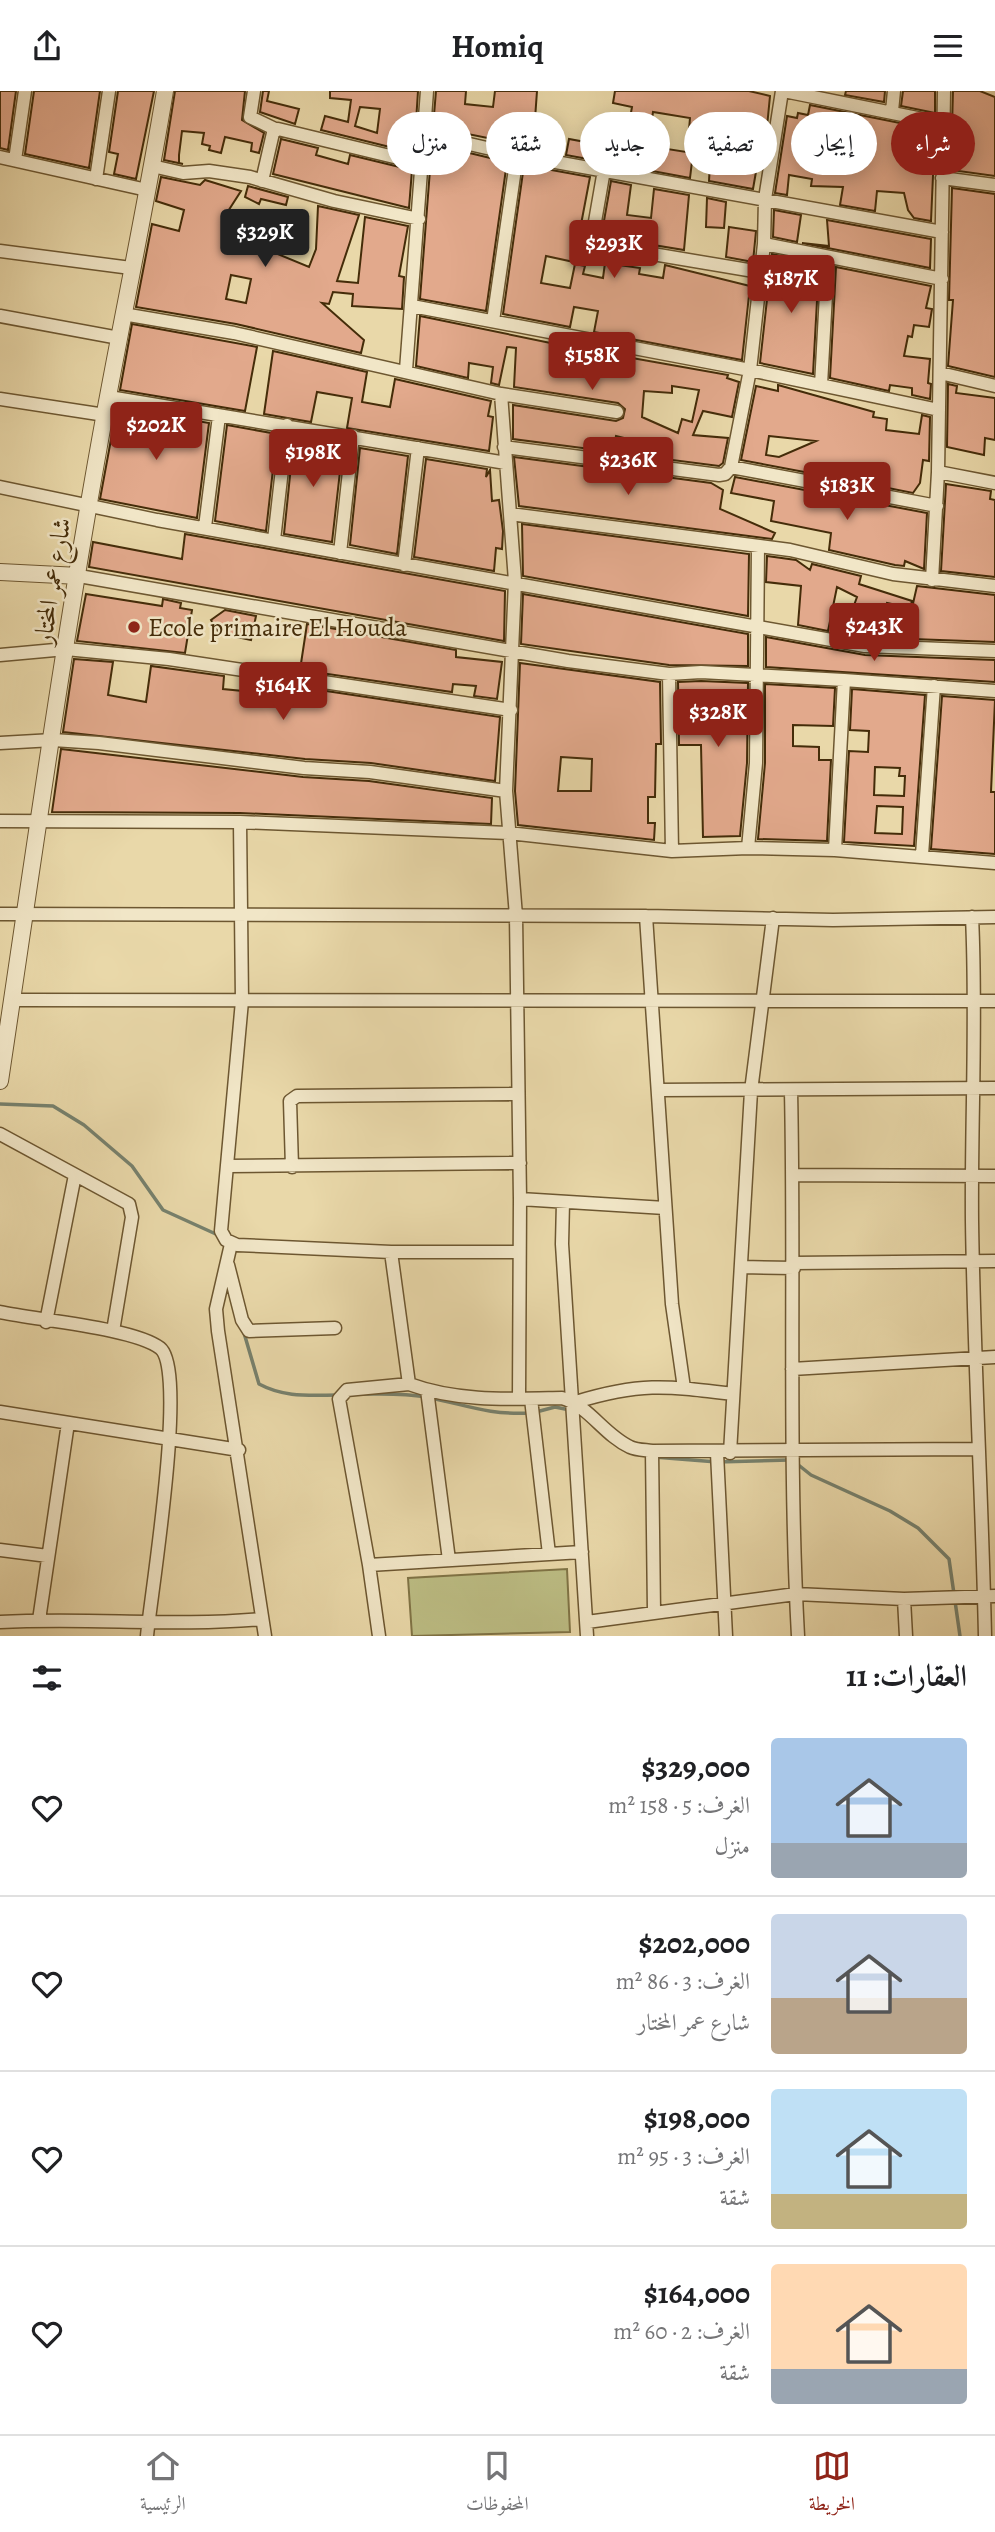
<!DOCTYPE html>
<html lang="ar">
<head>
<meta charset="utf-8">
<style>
	:root { --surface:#fff; --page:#f2f2f2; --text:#202124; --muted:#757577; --line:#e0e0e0; --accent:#8f2418 }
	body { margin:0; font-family:Alegreya,Amiri,serif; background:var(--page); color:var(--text); direction:rtl; height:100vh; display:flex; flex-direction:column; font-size:26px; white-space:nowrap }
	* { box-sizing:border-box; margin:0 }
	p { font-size:23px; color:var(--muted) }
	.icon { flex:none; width:38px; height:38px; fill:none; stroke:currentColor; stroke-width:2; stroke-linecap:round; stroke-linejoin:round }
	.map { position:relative; height:1545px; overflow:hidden; direction:ltr }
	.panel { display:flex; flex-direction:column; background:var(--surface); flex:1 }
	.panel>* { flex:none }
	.hud { position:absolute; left:21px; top:21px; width:954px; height:63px; direction:rtl; display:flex; gap:14px }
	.price { position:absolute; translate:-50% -60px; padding:0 16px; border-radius:7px; background:var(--accent); color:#fff; font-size:23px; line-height:46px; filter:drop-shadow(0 2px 4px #0008) }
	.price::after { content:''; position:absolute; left:50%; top:42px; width:21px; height:16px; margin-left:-10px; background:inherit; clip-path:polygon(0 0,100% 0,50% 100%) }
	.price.selected { background:#222; color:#fff }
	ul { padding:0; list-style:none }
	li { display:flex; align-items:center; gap:21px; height:175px; padding:0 28px }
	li+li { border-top:2px solid var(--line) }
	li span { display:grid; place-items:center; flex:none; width:196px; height:140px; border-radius:7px; color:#555 }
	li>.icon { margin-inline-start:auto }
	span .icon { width:84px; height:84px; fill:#fffc; stroke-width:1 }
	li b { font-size:30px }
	h2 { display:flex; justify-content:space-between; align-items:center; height:84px; padding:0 28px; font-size:30px }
	.tag { padding:0 24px; border-radius:32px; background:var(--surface); box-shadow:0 4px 18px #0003; font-size:24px; line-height:63px }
	.tag.selected { background:var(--accent); color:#fff }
	header { display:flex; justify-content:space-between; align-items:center; height:91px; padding:0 28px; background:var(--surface); font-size:32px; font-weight:700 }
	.dock { display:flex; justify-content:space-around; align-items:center; height:98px; border-top:2px solid var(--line); background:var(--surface); font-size:19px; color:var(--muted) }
	.dock a { display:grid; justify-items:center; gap:4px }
	.dock .selected { color:var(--accent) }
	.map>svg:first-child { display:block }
	.green { fill:#bcbd84; stroke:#807446; stroke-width:2 }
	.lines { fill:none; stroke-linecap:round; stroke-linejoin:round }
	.stream { stroke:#77816d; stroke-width:3.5 }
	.building { fill:#e2a98c; stroke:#442c09; stroke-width:2; fill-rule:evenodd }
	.minor-casing { stroke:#6d5731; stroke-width:15 }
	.tertiary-casing { stroke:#6d5731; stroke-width:18 }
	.minor { stroke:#f1e6c7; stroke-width:12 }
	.tertiary { stroke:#f1e6c7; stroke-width:16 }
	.poi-dot { fill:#8f2418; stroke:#f1e6c7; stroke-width:2.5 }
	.labels { text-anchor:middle; stroke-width:5; stroke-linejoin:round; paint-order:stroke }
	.street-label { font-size:26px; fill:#442c09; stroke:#f1e6c7 }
	.poi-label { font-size:26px; fill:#442c09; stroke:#f1e6c7; text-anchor:start }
</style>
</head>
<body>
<header><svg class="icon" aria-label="menu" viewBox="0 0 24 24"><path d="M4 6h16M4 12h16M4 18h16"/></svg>Homiq<svg class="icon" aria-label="share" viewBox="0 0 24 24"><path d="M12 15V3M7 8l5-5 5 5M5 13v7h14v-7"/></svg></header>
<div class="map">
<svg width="995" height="1545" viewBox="0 0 995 1545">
	<rect width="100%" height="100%" fill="#e9d8a9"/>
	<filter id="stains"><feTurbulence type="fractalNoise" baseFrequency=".00286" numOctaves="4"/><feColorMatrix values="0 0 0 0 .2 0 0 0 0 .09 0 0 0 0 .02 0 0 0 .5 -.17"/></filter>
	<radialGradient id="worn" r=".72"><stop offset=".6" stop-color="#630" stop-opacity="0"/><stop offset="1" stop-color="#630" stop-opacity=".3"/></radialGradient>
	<path class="green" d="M567,1478L570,1541L412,1545L408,1487Z"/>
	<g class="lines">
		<path class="stream" d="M0,1013L53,1015L84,1034L132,1075L163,1119L218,1144
			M244,1242L259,1293C285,1307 310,1304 339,1304
			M364,1303C385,1303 405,1302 425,1306C465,1313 485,1324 529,1322
			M536,1321L555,1316L570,1319
			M654,1366L717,1371L789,1369
			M796,1372L811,1384L890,1420L918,1437L949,1468L960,1545"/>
	</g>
	<path class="building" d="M0,0H16L8,59L0,57Z
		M34,0H100L89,77L25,63Z
		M118,0H154L136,88L114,83L118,63L109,61Z
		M175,0H245L242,29L264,42L259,62L251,60L252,52L225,46L221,62L209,59L210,55L202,53L204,42L182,40L179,64V72L183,73L164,69Z
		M263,0H269L267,10L299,18L295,33L260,21Z
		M330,0H418L414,62L321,39L325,25L348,31L351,9L330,7ZM360,16L380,18L377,42L355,35Z
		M436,0H466L465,13L493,16L495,0H537L533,56L433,36Z
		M615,0H749L770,5L766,46H762L753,98L709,90L712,40L689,39L690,27L653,21L648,55L693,62L690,87L609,72V65L594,62L593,69L566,64L569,48L607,55L611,35L628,38L632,16L613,12Z
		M846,0H885L884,11L845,4Z
		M903,0H935V22L901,15Z
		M953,0H980L995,6V85L951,79L952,55L964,56L966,38L952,36Z
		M810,14L935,39L931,130L914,127L908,119L904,102L877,100L875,120L840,114L843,96L811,95L812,88L789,84L787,104L775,102L787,25L797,27L798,22L808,24Z
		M281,48L318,57L316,64L348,73L350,64L412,79L409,117L273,83Z
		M432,53L507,71L486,220L420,208Z
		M524,74L590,86L579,144L585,145L587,149L583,173L546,165L541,192L570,197L575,173L585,175L583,183L603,187L605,172L640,177L639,183L663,187L665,174L750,195L742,269L594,241L598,220L574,216L570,236L503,223Z
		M161,86L200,94L205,89L241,100L223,128L262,144L260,147L268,150V159L309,176L316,158L318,115L359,124L337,190L358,192L365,126L408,135L399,185L404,186L402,218L352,215L353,203L333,201L329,213L322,212L364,249L361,262L236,233L136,216L152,133L179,140L184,119L156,110ZM231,184L251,188L246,212L226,208Z
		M611,90L631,94L627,124L651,127L654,98L689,104L684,159L605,146L602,141Z
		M248,95L288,106L286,114L261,108L259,113L245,106Z
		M952,97L995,103V286L948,275L953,209H949Z
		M707,107L726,111L724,137L706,136Z
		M774,119L801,124L797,151L773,146Z
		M827,129L931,148L930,177L802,152L829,155Z
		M729,136L756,140L753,171L726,166Z
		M772,163L819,173L813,283L760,272Z
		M836,176L931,195L926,217L932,218L929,236L914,234L912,246L908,245L904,265L930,268L928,292L931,293L930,308L912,304V297L890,294L889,300L830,287Z
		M420,225L570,256L728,284L727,287L739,291L732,326L703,320L693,344L728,347L723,372L719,375L633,364L636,350L616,345L613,361L513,348V314L616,330L623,327L625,318L618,312L514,296L516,257L507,256L499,294L491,292L493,276L469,272L468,287L416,275ZM672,295L699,299L692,331L682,328L678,342L642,326L644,300L672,302Z
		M132,233L257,256L245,320L120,299Z
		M273,260L367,281L362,311L390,316L395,288L491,310L488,325L493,326L489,360L347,337L352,307L317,301L311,331L264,323Z
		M948,293L957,295L956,302L995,307V349L985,347L984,364L947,356Z
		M778,294L874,321L873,326L887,328L886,339L919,343L922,324L930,326L929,370L923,369L920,392L913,402L888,397L889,390L868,388V393L741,369L756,295L778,300ZM769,345L816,350L779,366L766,364Z
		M117,316L209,332L197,427L100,408Z
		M227,334L277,343L266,440L215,430Z
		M294,346L343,354L332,451L284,443Z
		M360,357L408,365L397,463L350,454Z
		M514,366L711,392L723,399L720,418L775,442L772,448L519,415Z
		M426,368L487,378L486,386L490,379L492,410L499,409L503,440L502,458L496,457L494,480L414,466Z
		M735,386L927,422L924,478L905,470L904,475L895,474L829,459L831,442L771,430L774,410L731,402Z
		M946,393L991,400L990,408L995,409V486L941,480Z
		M522,433L749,463L748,525L523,485Z
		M185,443L505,500L504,550L89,476L93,451L182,468Z
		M767,465L796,469L810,479L812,473L861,485L859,493L912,510L910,517L887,512L881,531L888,535L885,547L856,545L863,520L853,517L857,506L837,496L828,540L798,534L801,495L766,491Z
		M917,495L995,504V551L912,548L913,544L906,543Z
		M86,503L162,515L163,508L181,512L180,517L192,519L185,562L77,550Z
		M523,503L748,543V575L669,574L521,553Z
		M225,519L256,525L251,549L219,542L211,529Z
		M307,533L456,559V566L502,571L497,608L474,605L476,595L453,593L452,601L300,579Z
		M766,546L865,564L995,569V591L766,576Z
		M74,568L113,571L108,604L146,611L151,575L224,585L223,598L265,602L266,591L500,626L495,690L371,672L305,668L63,641Z
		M520,572L660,591L661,653H656L655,706H648V732H655L654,749L518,734L515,700ZM561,666L592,668L591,700H558Z
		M701,590L748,592L747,672L740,745L703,746L701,654H679L678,591Z
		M765,593L835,597L833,635L793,634V655L819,656V669H831L827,750L758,748L765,672Z
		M852,598L925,604L914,755L844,751L849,660L868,661L869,640L850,639ZM875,676L900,677L899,685H905L904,705L874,704ZM877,715L903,716L902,743L875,742Z
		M942,605L995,609L991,701H995V763L931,758Z
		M61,658L303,686L369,690L492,707L491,733L240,722L52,721Z"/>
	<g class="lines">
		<defs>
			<path id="minor" d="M254,0L250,26L275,38
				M784,0L942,32
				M892,20L894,0
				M426,43L517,64L942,141
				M0,66L147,99
				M15,69L25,0
				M152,75L183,82L209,80L250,86L334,110L419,128
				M604,79L593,142L599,154L760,181
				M942,87L995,94
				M96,88L109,0
				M262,90L273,42L278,38L423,73
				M764,153L942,188
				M0,160L131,177
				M412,215L750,279L939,319
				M123,223L234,242L501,303L617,321
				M0,225L119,247
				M493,230L517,64
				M406,279L427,0
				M940,282L995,295
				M821,294L828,167
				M501,303L515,490L506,700
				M109,306L506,372
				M0,308L105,324
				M504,356L719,384L725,383L731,376L750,279L764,153L765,108L782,0
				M731,376L937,415
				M938,381L995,392
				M0,396L157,429L865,555L995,560
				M510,423L790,459L893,483L995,495
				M205,436L219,325
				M274,449L287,334
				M340,462L353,345
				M404,474L418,357
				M79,485L568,570L669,583L701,581L844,589L835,759
				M932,489L938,381L944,0
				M0,564L66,558L169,568L511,619
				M669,583L672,760
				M844,589L995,600
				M0,652L53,649L99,652L304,677L370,681L506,700L516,825L520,1108L519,1307
				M0,730L240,731L508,742L672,760L748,757L835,759L995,772
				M240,731L242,910L221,1140L226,1149L237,1154L391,1161H517
				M748,757L756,672L758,455
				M922,764L934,595
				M0,823L646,825L833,829L995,826
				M646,825L672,1213L684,1297
				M972,826C977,928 971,1028 972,1130C974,1268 982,1407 985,1545
				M12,909L995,910
				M659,999L995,997
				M791,1000C795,1182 788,1363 798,1545
				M0,1043L129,1113L132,1126L113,1240
				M229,1075L520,1072
				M292,1076L290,1010L297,1005L518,1003
				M793,1084L995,1085
				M520,1108L665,1117
				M563,1111L562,1153L587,1545
				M231,1153L216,1218L218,1240L265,1545
				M391,1161L409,1293C458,1311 510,1308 562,1307C589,1315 604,1344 630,1356C636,1359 645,1359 652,1360L976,1358
				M794,1172L995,1170
				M228,1174L242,1229L249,1240L335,1237
				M742,1176L794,1177
				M0,1221C37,1229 134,1237 160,1257C188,1279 151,1502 147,1545
				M46,1231L75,1084
				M792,1278L995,1266
				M427,1299L449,1469
				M531,1308L549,1463
				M576,1311C641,1291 667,1295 733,1303
				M0,1321L239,1359
				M652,1360L654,1520
				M717,1362L726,1545
				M730,1362L751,1000L773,827
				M0,1459L48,1465
				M369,1474L339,1308L347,1299L409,1293
				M904,1508L906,1545
				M39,1529L68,1332
				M0,1531C88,1526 175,1536 262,1528
				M587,1531L796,1503L904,1508L995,1505
				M379,1545L369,1474L582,1461"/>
			<path id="tertiary" d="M0,481L79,485
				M0,990C33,769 64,547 104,327C124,218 147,109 165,0"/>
		</defs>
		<use href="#minor" class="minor-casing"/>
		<use href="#tertiary" class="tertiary-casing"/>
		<use href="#minor" class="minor"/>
		<use href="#tertiary" class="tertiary"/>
	</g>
	<circle class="poi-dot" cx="134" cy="536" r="7"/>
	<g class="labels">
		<g class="street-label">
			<text transform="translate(52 490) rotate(-81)" y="9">شارع عمر المختار</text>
		</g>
		<g class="poi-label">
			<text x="148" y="545">Ecole primaire El Houda</text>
		</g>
	</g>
	<rect width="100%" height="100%" filter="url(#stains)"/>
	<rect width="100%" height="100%" fill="url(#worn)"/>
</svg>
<b class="price selected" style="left:265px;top:178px">$329K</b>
<b class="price" style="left:614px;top:189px">$293K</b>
<b class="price" style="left:791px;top:224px">$187K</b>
<b class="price" style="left:592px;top:301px">$158K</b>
<b class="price" style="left:156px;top:371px">$202K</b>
<b class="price" style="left:313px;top:398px">$198K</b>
<b class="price" style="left:628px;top:406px">$236K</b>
<b class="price" style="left:847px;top:431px">$183K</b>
<b class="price" style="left:874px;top:572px">$243K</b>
<b class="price" style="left:283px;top:631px">$164K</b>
<b class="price" style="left:718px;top:658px">$328K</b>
<div class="hud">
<a class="tag selected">شراء</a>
<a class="tag">إيجار</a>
<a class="tag">تصفية</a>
<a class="tag">جديد</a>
<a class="tag">شقة</a>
<a class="tag">منزل</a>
</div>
</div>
<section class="panel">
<h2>العقارات: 11<svg class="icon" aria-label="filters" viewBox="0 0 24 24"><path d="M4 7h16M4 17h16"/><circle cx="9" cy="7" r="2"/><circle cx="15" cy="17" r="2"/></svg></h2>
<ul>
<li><span style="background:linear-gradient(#a9c7e8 75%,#9aa5b1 0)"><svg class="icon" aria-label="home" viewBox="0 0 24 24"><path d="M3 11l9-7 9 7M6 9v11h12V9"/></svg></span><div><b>$329,000</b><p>الغرف: 5 · 158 m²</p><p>منزل</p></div><svg class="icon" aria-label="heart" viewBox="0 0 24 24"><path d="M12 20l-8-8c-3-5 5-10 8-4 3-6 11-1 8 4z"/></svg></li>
<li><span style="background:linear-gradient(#c9d6e8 60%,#b9a48a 0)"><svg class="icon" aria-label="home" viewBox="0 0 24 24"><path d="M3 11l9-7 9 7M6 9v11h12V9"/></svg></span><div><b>$202,000</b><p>الغرف: 3 · 86 m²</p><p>شارع عمر المختار</p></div><svg class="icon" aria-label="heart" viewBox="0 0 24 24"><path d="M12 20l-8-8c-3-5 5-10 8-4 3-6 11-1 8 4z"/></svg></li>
<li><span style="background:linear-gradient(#bfe0f5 75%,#c2b280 0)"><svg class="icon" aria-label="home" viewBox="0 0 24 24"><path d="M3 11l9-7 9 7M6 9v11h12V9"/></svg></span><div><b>$198,000</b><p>الغرف: 3 · 95 m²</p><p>شقة</p></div><svg class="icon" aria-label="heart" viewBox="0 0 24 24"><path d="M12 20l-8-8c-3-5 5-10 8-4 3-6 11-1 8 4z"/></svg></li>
<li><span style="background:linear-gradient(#ffd9b3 75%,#9aa5b1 0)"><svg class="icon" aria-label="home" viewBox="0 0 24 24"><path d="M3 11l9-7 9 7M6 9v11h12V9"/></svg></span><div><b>$164,000</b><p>الغرف: 2 · 60 m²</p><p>شقة</p></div><svg class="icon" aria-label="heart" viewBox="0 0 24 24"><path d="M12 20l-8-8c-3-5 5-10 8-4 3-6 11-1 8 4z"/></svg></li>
</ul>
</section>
<nav class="dock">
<a class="selected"><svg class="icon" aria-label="map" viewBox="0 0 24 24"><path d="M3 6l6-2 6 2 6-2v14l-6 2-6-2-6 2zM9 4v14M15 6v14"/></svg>الخريطة</a>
<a><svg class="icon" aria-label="saved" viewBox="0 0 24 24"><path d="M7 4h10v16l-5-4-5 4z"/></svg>المحفوظات</a>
<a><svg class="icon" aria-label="home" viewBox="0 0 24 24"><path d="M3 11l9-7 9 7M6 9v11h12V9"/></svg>الرئيسية</a>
</nav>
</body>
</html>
